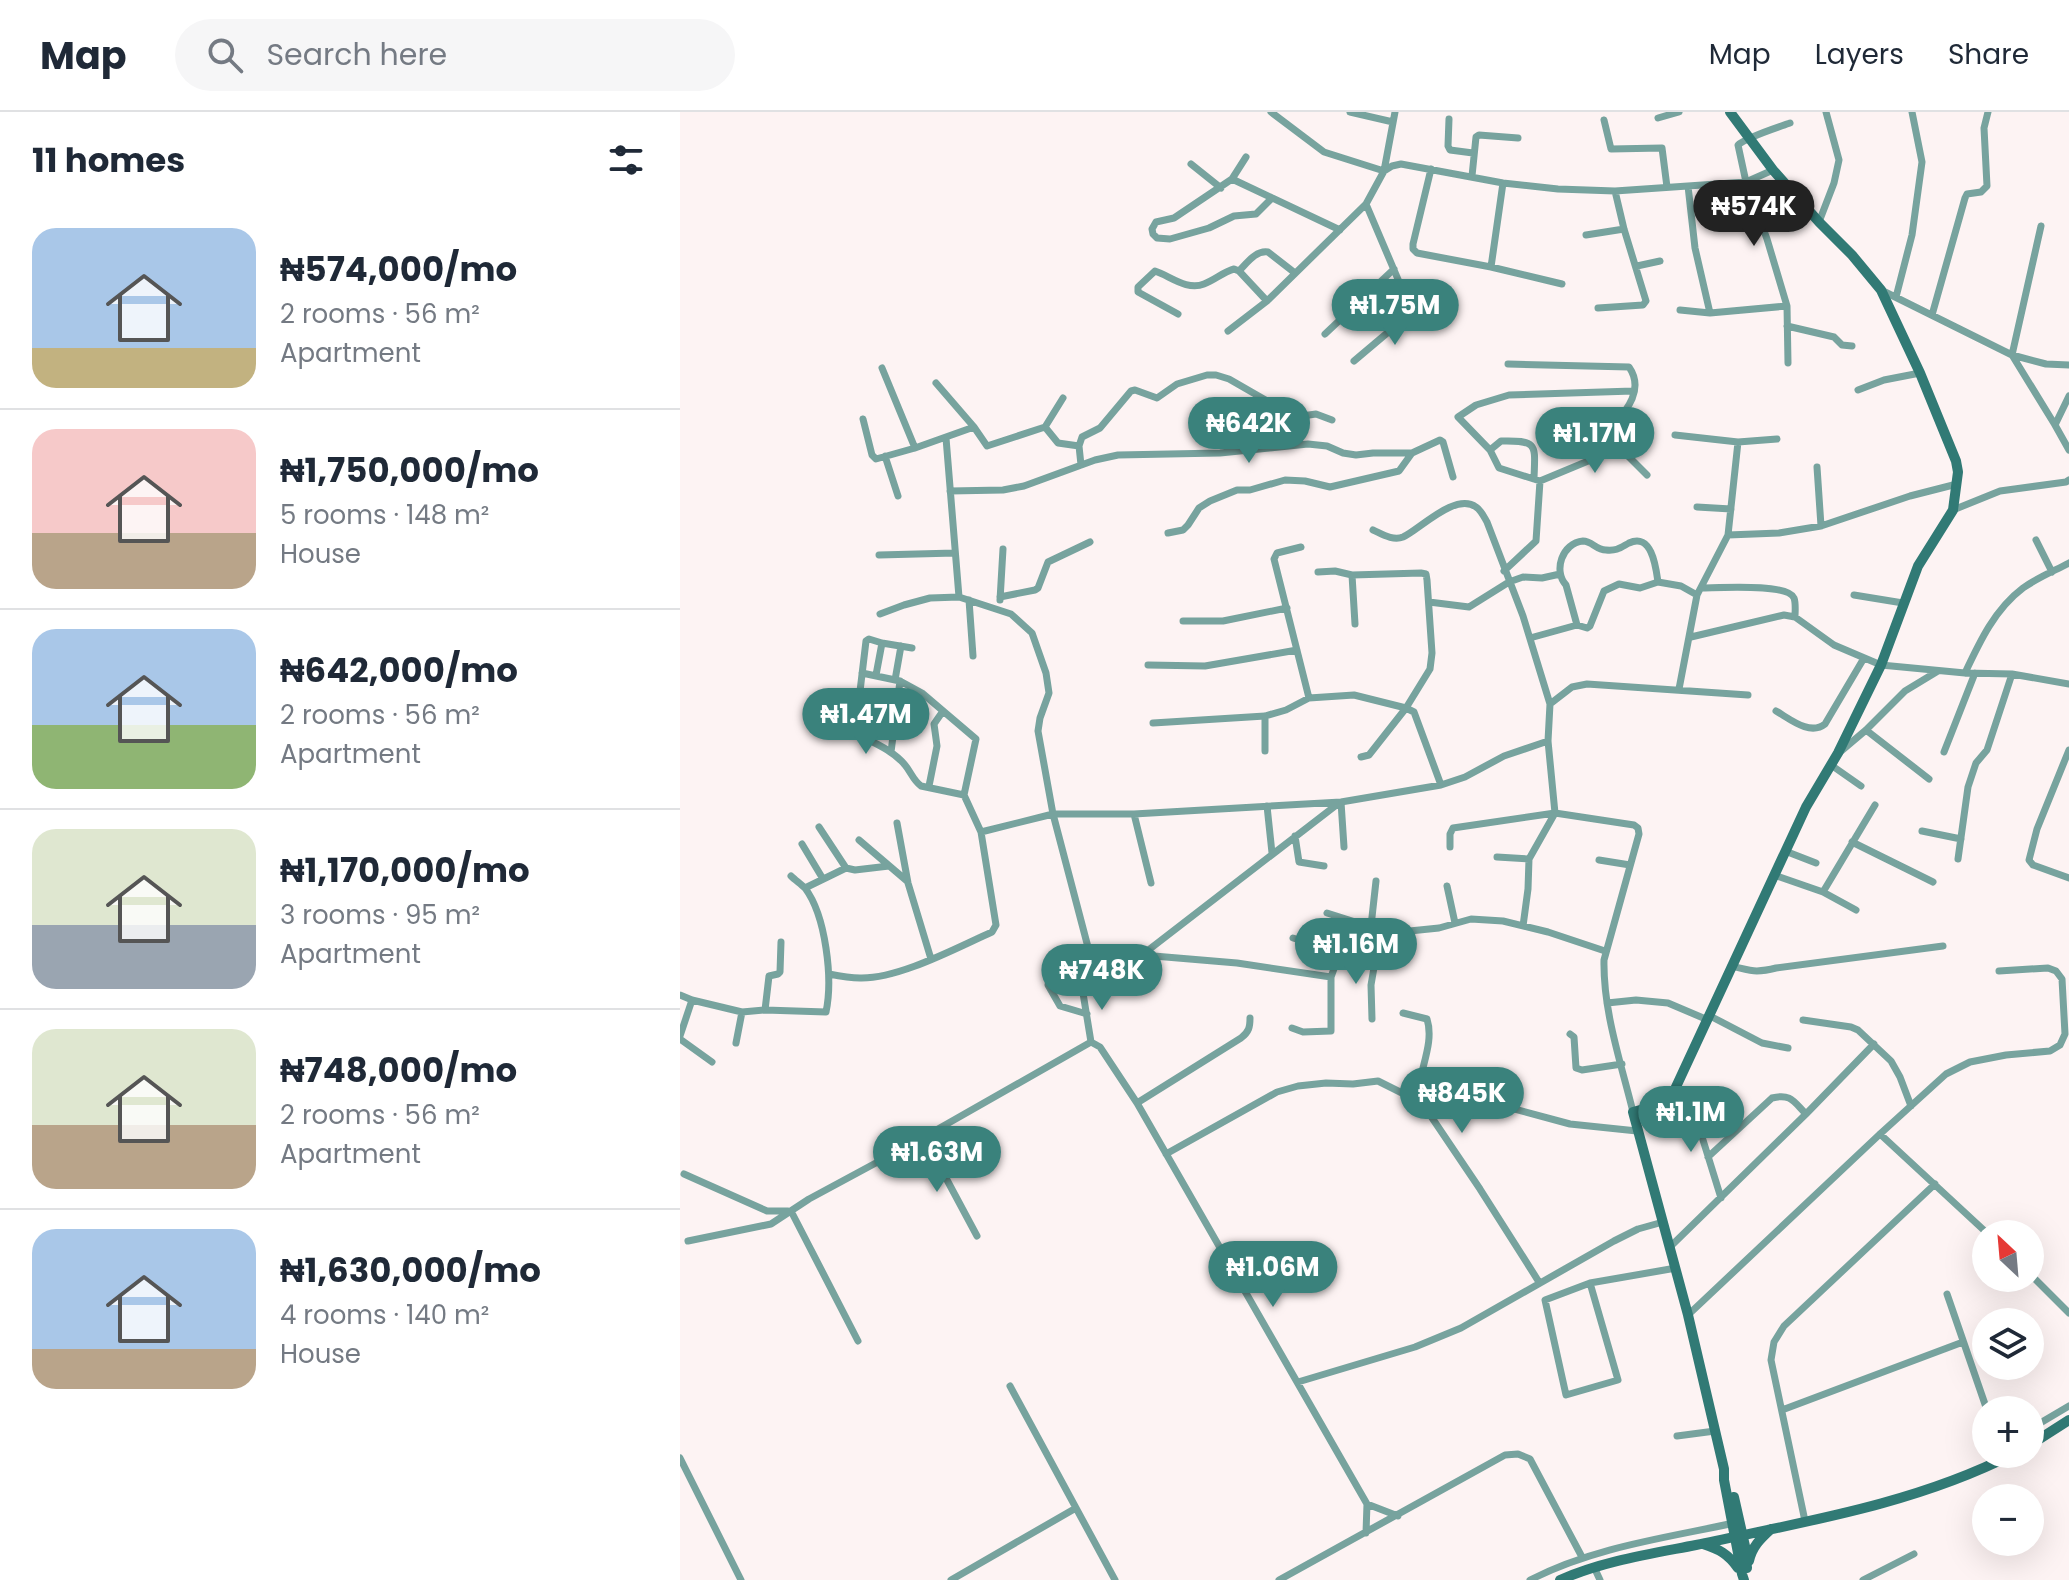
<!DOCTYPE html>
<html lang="en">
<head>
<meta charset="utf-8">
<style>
	:root { --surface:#fff; --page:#f6f6f7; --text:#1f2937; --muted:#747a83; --line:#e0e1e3; --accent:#3a827c }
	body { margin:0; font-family:Poppins,sans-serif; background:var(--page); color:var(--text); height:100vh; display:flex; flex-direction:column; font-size:30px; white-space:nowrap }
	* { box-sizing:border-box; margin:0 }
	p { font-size:26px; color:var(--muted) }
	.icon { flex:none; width:44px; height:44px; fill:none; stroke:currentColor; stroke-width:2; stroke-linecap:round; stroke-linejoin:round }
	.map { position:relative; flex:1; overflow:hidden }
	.sheet { display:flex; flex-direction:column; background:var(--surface); width:680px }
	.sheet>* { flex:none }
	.needle { width:52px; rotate:334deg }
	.buttons { position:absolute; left:1292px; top:1108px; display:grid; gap:16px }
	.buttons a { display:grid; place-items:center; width:72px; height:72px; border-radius:50%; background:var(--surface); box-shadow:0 8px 32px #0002; font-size:40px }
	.price { position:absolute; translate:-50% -68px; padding:0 18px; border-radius:28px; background:var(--accent); color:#fff; font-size:26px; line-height:52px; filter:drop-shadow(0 2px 4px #0008) }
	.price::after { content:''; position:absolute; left:50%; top:48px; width:24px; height:18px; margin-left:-12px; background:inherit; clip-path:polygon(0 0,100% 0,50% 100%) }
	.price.on { background:#222; color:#fff }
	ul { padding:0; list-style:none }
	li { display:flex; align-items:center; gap:24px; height:200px; padding:0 32px }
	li+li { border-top:2px solid var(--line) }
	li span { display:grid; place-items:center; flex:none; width:224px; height:160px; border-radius:24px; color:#555 }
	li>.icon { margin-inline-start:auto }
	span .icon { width:96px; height:96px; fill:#fffc; stroke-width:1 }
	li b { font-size:34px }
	h2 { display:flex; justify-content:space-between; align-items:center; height:96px; padding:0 32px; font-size:34px }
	header { display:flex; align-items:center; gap:48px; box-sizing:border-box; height:112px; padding:0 40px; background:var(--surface); border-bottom:2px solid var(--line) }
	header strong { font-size:38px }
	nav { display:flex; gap:44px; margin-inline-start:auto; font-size:28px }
	.search { width:560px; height:72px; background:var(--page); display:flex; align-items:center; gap:20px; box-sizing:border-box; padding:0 28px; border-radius:44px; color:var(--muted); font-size:30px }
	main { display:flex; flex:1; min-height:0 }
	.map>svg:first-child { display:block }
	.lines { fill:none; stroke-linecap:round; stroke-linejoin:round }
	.minor { stroke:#77a39e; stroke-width:7 }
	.secondary { stroke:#317a75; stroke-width:10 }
</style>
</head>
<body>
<header>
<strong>Map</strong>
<div class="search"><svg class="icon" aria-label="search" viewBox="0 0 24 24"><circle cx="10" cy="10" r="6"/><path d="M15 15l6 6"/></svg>Search here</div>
<nav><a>Map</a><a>Layers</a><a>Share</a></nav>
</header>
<main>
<section class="sheet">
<h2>11 homes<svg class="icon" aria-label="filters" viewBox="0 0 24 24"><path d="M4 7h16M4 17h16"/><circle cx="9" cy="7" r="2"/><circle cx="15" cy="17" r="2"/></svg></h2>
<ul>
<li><span style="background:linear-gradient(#a9c7e8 75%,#c2b280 0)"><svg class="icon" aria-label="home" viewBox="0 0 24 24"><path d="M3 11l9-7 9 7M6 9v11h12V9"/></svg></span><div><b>₦574,000/mo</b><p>2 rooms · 56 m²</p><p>Apartment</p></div></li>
<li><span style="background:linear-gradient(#f6c9c9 65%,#b9a48a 0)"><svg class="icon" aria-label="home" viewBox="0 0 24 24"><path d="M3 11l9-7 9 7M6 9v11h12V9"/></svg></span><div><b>₦1,750,000/mo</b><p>5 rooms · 148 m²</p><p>House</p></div></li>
<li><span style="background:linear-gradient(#a9c7e8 60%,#8fb573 0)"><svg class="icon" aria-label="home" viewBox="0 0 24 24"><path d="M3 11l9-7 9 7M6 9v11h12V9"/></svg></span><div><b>₦642,000/mo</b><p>2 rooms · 56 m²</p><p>Apartment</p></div></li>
<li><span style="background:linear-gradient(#dfe7d0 60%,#9aa5b1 0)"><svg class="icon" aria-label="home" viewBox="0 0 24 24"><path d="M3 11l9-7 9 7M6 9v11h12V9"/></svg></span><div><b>₦1,170,000/mo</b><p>3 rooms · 95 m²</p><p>Apartment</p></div></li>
<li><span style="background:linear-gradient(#dfe7d0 60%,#b9a48a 0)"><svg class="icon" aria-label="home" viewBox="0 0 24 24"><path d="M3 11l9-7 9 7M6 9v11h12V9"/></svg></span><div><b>₦748,000/mo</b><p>2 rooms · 56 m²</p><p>Apartment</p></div></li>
<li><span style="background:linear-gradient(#a9c7e8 75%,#b9a48a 0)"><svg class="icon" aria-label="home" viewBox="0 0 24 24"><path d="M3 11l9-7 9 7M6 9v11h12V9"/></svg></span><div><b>₦1,630,000/mo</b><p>4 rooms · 140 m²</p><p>House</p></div></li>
</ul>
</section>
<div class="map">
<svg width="1389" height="1468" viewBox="0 0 1389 1468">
	<rect width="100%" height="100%" fill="#fdf3f3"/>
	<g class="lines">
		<path class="minor" d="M591,0L644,40L704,59L712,54L721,52L823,71L878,77L935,79L1066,70L1093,58
			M670,0L713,10
			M978,6L999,0
			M769,7L768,34L770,38L793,41
			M924,8L931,37L982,36L987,75
			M566,45L552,67L494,106L476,110L472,117L473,122L477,126L490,127L529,116L554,104L576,102L592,86
			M511,52L541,76
			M751,57L733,132V137L737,141L811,155L882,172
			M792,64L796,25L799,23L838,26
			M552,67L660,118
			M1008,74L1015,136L1030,201
			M686,92L720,172L728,212
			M1139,110L1154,71L1159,48L1146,0
			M1361,114L1332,243L1375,313L1389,338
			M906,123L944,117
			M957,154L980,149
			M811,155L823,71
			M559,159C567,151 576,138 588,140L615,161
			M1203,179L1332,243L1366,252L1389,253
			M1216,185L1232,123L1242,50L1232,0
			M918,196L963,193L966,189L944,117L935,79
			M1000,198L1030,201L1107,194
			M498,202L458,180V175L475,159C490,164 507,179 524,172C535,168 543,160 554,157L559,159L587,189
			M1252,203L1285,86L1287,82L1301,80L1307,74L1304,16L1308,0
			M1107,214L1154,225L1162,233L1172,234
			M548,219L587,189L686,92L704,59L715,0
			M645,222L714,157
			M674,249L706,222L724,195
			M1108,251L1107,194L1087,127L1066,70L1058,33C1067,25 1096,16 1110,11
			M828,252L949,255C965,278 946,299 931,317
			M202,256L235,336
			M256,271L294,315L307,334L365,315L383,286
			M1178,278L1204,268L1240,261
			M953,279L829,283L796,293L778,305L810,338L819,356L860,369L937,337L943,339L967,363
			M183,307L192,343L196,347L235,336L294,315
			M1375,313L1389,284
			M365,315L378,331L399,334
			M995,323L1058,330L1097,327
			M266,326L279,485
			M810,338L821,329C859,328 855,333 854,367
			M205,344L218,384
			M401,353L399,334L402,325L420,316L451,279L455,278L477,286L497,272L527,263H536L549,267L615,305L636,302L652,308
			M1137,355L1141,414
			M270,379L323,378L344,374L415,348L438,343L540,341L628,332L647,334L663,341L676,343L693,341H732L760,328L763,330L773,365
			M1017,395L1051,397
			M1273,398L1320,379L1386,370L1389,368
			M693,418C702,422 713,429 723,425C739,418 775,380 796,395C801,398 804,405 807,410L843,504L870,592L868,629L875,701L849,747L848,777L843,814
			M488,421L503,418L508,413L519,396L530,389L557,378H570L605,368L625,369L650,375L719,359L732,341
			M1048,423L1099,421L1141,414L1230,384L1277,372
			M1356,428L1372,460
			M621,435L597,441L594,447L629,586
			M199,443L275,441
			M824,459L856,429L860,369
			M638,460L655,459L672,463L741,461L746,462L747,468L752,541L750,557L726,596L689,643L681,645
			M672,463L675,512
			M1021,476C1037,476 1108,471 1114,486C1116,491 1115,500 1115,505
			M1174,483L1223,491
			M320,485L355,478L358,476L368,450L410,430
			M289,488L293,544
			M320,488L323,437
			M749,490L789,495L829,470L843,465L862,466L880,462
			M200,502L224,493L250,486L279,485L331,502L352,521L366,561L369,581L360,606L358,619L373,702L414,858
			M503,509H543L607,496
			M897,513L886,473C873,459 882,431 903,429C912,429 916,438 926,438C937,439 940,436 949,431C972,420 976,456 978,470
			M1011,525L1104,503L1115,505L1154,533L1201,553L1285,561L1332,562L1389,572
			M850,526L897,513L907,516L910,514L924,479L939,472L960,476L978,470L1001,474L1017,483
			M232,536L202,531L189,527L186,529L175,621C192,630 213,638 225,653C231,660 233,668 241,674L284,683
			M468,553L525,554L617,538
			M182,561L220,569L242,581L296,627L284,683L301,720L373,702H454L661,690L761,673L785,665L824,644L868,629
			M1285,561C1300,529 1315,497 1343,476C1357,466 1374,459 1389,451
			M196,563L202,531
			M215,568L221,534
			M999,577L1017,483L1048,423L1058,330
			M870,592L892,575L907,572L1068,583
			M1096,599C1110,607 1130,624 1145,612L1184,546
			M585,604V639
			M473,611L585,604L606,598L629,586L674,583L726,596L734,600L761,673
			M1186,618L1249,667
			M1389,638L1357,717L1349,748L1353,753L1389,766
			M211,640L220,569
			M1160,640L1186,618L1225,579L1258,559
			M1264,640L1295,561
			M1151,653L1181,674
			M249,674L257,634L254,612L263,599
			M661,690L664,735
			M587,694L592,741
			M454,702L471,771
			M217,711L228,771L251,847
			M139,715L166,756
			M1242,719L1281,727
			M615,724L619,750L644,754
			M179,728L227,769
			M1172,730L1253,770
			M122,732L143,767
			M770,735V722L773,716L875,701L954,713L958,716L959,722L924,848C923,899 941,951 953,1000
			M1105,739L1136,751
			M817,745L849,747
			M1278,747L1288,675L1296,651L1307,638L1332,562
			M919,748L950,753
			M1094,763L1143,780L1176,798
			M767,774L775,811
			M125,776L166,756L175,758L209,754
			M1143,780L1195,693
			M647,801L710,821L759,816L791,807L823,809L868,820L925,839
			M691,814L696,769
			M613,826L660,840L696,844
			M462,843L557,851L651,865
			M381,850C422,860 423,861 462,843L659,691
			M1051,854C1070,859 1077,861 1096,856L1263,834
			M149,862C159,864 170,866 180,866C219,867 276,836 312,820L316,813L301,720
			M0,883L12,888L62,900L85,898L146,900C153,867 146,804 125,776C121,772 115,768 111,764
			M927,891L956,888L988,891L1028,908
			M85,898L89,864L98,862L100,860L101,830
			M723,901L747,907C755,932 738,960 738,985
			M407,902L380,894L368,873L369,867L375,866L402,875L411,930
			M1030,904L1082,931L1108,936
			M692,907L691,873L696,844L710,821
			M1123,908L1171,915L1178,918L1211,949L1220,965L1231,994
			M612,916L623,920L651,919V865L660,840
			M890,922L894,925L896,956L902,958L942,952
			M0,924L12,888
			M0,927L32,950
			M56,931L62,900
			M738,971L890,1012L957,1019
			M989,990L1010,995L1014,999L1041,1086
			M457,991L561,926C569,920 570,915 570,906
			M1200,1022L1308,1122
			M244,1025L297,1124
			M486,1042L597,980L618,974L646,971L673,972L698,969L724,982L738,985L800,1077L859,1170
			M1028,1045L1092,986C1111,981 1114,990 1126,1002
			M4,1062L87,1099H108
			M111,1099L178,1229
			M8,1129L91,1112L129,1087L244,1025L411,930L420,935L457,991L687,1392L686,1421
			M991,1134L1126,1002L1194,932
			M1350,1162L1389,1201
			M910,1171L938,1268L886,1283L865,1188L910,1171L996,1156
			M1267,1182L1307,1298
			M1008,1203L1200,1022L1266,962L1290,950L1326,943L1370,939L1380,933L1385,922L1382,867L1376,859L1368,856L1319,859
			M618,1270L735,1235L781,1216L934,1129L958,1117L983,1110
			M330,1274L435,1468
			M1102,1298L1283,1230
			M1350,1317L1389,1294
			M997,1324L1035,1319
			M0,1346L61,1468
			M687,1392L718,1404
			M1125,1409L1091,1248L1094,1230L1104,1214L1255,1072
			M914,1455L920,1468
			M271,1468L396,1396
			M599,1468L825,1343L838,1342L850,1347L902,1445
			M850,1468C914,1435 985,1426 1054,1411
			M1183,1468L1234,1442"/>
		<path class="secondary" d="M1050,0L1093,58L1139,110L1172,143L1201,178L1240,261L1276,349L1278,360L1273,398L1238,454L1201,553L1158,641L1126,695L989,990L953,1000L1008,1203L1044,1357V1368L1062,1462L1064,1468
			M1350,1333L1389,1308
			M1054,1385L1065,1434L1067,1456
			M1023,1432C1039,1437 1048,1442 1058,1456
			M1069,1449C1072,1435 1080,1427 1091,1417
			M880,1468C923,1449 970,1442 1016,1433C1123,1410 1235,1392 1333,1342"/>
	</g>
</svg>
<div class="buttons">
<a><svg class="needle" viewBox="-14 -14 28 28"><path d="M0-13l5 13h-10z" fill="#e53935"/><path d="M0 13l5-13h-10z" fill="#747a83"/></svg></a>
<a><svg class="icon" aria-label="layers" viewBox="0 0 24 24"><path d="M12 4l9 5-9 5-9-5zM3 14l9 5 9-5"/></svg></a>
<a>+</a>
<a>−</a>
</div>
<b class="price on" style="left:1074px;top:136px">₦574K</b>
<b class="price" style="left:715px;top:235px">₦1.75M</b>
<b class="price" style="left:569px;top:353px">₦642K</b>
<b class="price" style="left:915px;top:363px">₦1.17M</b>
<b class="price" style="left:186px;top:644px">₦1.47M</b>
<b class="price" style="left:676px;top:874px">₦1.16M</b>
<b class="price" style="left:422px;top:900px">₦748K</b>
<b class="price" style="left:782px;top:1023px">₦845K</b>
<b class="price" style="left:1011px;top:1042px">₦1.1M</b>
<b class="price" style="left:257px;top:1082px">₦1.63M</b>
<b class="price" style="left:593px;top:1197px">₦1.06M</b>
</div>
</main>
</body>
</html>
